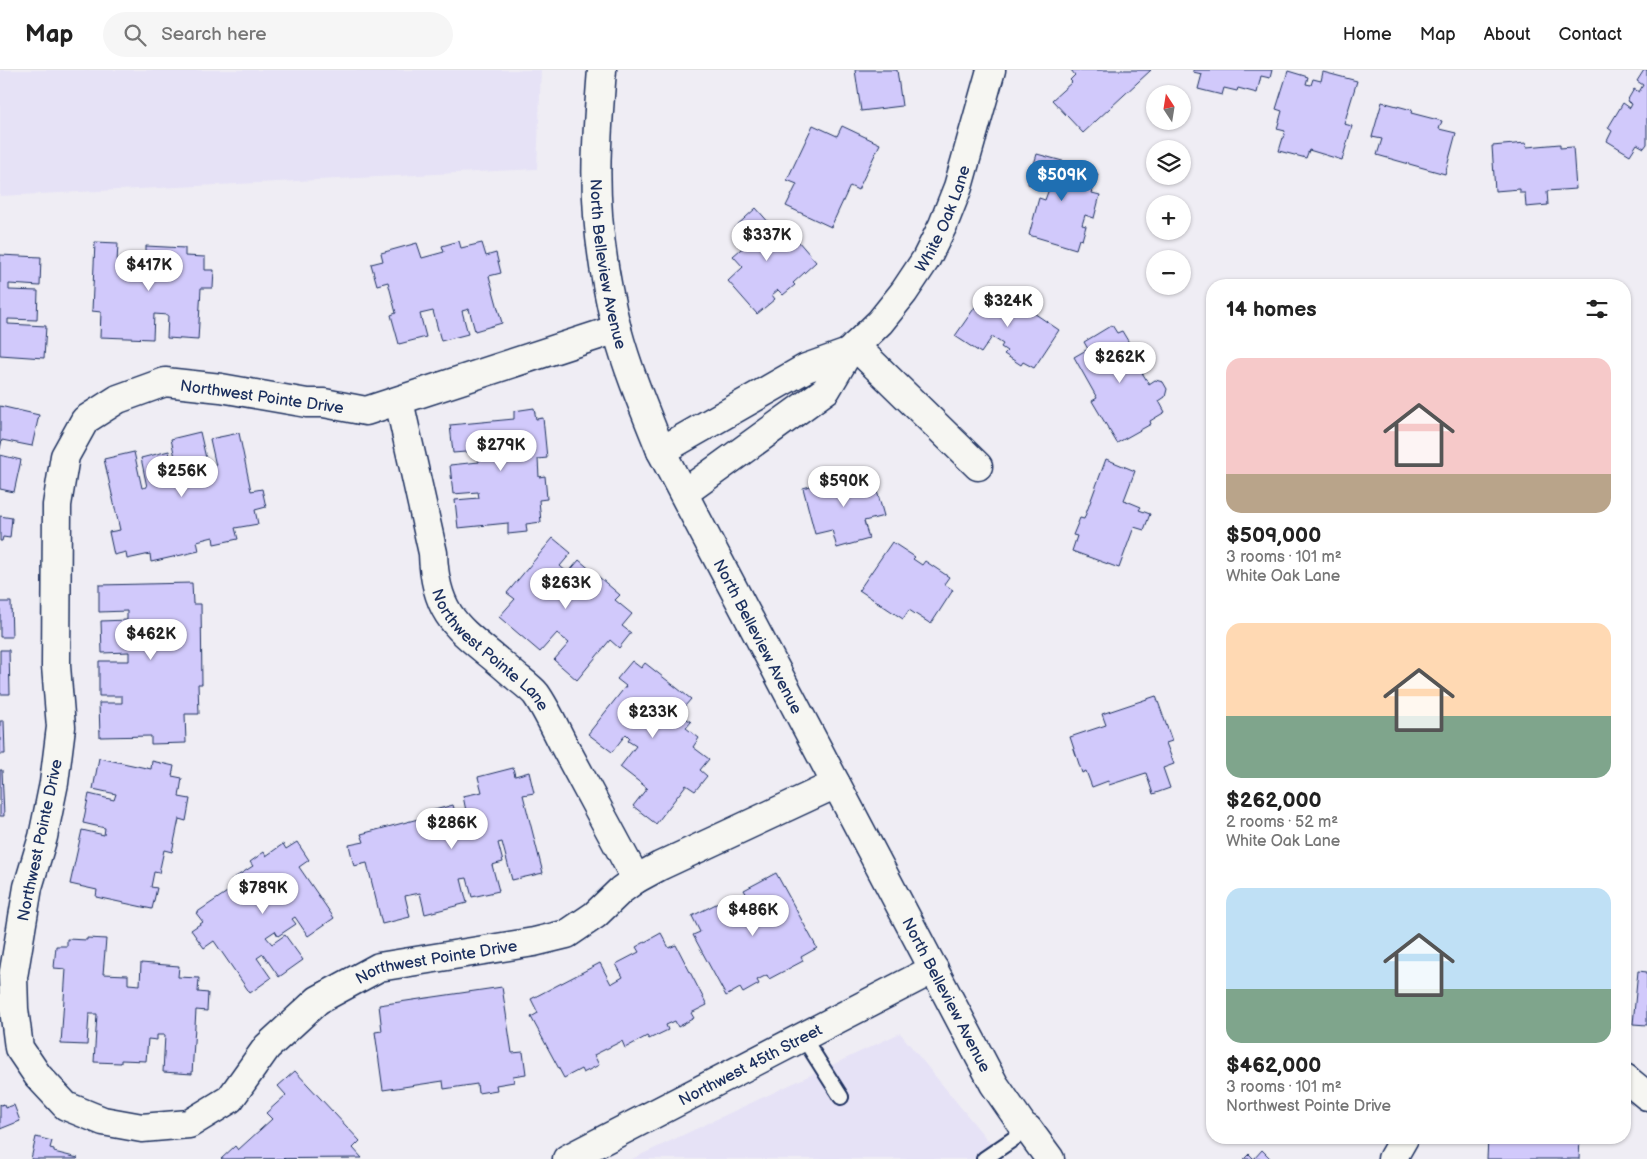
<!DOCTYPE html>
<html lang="en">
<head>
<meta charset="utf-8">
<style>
	:root { --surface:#fff; --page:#f6f6f6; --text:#222; --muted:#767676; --line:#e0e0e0; --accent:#1f6fb2 }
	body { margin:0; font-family:"Balsamiq Sans",sans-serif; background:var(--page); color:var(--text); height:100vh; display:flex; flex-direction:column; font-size:19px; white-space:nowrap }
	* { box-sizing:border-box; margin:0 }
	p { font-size:16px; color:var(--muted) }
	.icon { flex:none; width:28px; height:28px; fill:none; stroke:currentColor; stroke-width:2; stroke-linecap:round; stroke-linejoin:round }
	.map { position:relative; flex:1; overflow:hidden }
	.panel { position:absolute; left:1206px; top:209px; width:425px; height:865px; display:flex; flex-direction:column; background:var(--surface); border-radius:20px; box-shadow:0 1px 4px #0004 }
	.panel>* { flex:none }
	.needle { width:32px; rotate:348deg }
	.fabs { position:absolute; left:1146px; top:15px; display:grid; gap:10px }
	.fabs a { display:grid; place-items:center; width:45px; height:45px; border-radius:50%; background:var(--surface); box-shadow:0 1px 4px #0004; font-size:25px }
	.price { position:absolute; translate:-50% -42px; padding:0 11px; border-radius:18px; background:#fff; color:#222; font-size:16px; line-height:32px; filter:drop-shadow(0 1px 2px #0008) }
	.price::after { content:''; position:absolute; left:50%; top:30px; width:15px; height:11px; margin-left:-8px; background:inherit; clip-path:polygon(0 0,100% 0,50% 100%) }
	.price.on { background:var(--accent); color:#fff }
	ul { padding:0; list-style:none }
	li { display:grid; align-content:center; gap:10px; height:265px; padding:0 20px }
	li span { display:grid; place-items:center; height:155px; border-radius:15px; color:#555 }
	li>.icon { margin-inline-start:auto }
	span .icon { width:90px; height:90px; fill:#fffc; stroke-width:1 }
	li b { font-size:21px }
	h2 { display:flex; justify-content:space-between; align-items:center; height:60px; padding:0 20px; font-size:21px }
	header { display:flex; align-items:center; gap:30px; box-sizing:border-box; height:70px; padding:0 25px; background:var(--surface); border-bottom:1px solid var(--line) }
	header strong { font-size:24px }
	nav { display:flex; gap:28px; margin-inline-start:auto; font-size:18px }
	.search { width:350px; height:45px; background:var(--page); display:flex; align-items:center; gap:12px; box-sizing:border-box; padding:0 18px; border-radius:28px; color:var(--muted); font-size:19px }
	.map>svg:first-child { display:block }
	.built { fill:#e6e2f6 }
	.building { fill:#d1c9fb; stroke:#1b2f5e }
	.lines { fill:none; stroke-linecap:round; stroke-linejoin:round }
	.lane-casing { stroke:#1b2f5e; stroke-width:18 }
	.street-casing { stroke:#1b2f5e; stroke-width:31 }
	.lane { stroke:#f6f6f2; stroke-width:14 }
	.street { stroke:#f6f6f2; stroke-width:28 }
	.labels { text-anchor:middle; stroke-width:4; stroke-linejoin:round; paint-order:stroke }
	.street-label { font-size:16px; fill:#1b2f5e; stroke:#f6f6f2 }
</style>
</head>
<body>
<header>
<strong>Map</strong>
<div class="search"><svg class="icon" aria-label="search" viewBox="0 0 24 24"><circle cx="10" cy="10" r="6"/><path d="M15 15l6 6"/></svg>Search here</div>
<nav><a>Home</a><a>Map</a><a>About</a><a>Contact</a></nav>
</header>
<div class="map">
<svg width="1647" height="1089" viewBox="0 0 1647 1089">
	<rect width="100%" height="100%" fill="#efedf4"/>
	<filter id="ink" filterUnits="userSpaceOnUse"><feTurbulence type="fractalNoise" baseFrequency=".02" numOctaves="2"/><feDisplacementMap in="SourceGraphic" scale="10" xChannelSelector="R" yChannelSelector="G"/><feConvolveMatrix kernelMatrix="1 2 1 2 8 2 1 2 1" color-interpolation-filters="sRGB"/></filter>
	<g filter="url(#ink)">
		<path class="built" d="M0,0H541L537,99L0,126Z
			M900,963L1003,1089H632Z"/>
		<path class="building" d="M855,0H897L902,36L861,41Z
			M1071,0H1151L1083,63L1052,30L1072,12L1070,10L1075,5Z
			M1193,0H1272L1270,8L1261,6L1257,23L1238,18L1237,21L1224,18L1222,25L1198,19L1202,4L1193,2Z
			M1644,0H1647V74L1644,78L1637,74L1630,85L1607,71L1612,61L1608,58L1623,33L1630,38L1632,34L1627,31L1634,19L1639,22L1643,15L1637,11Z
			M1288,1L1308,7L1306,14L1311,15L1313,9L1321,11L1323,2L1357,11L1344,54L1352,56L1342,90L1309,80L1306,88L1279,81L1285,61L1277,59L1282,41L1276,39Z
			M1382,32L1412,40L1411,43L1442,51L1439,59L1456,63L1445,104L1377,85L1382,69L1372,67Z
			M813,55L837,66L842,56L880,74L858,120L850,116L831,157L786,136L797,114L787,110Z
			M1526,73L1527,77L1560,74V78L1573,77L1576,119L1547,121L1548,135L1526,137L1525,123H1520V119L1495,121L1492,76Z
			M1037,84L1066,92L1064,96L1098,105L1092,123L1100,125L1094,148L1085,145L1082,155L1086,156L1082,170L1079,169L1076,179L1029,165L1039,128L1045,130L1049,119L1028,114Z
			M756,138L779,164L786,157L816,192L793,213L795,215L783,225L778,220L772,225L775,229L757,244L728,211L743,197L733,186L748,173L734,158Z
			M459,171L461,178L482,173L486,186L496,183L501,203L489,206L502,253L475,261L469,239L462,241L468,264L441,271L433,241L420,244L426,267L399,274L391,245L396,243L388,212L377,215L371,194L383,191L381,183L417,173L422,188L444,182L442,176Z
			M95,172L118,173L117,193L130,194L131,187L146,188V176L185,178V186L205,187V200H214L213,218H201L198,270L167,268L168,245L154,244L153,269L100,267L101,242L92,241Z
			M0,185L41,187L40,216L9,214V220L38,221L37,250L8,249V254L46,256L44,288L0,285Z
			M991,214L1059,260L1034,298L1023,292L1021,295L1004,284L1007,281L1001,277L1003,274L992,267L981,283L955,266Z
			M1112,255L1117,263L1122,261L1131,276L1135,274L1148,297L1141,301L1149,314L1155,310L1163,312L1167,319L1165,327L1159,331L1165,342L1150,351L1151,354L1117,373L1092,331L1097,328L1074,287L1088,279L1084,272Z
			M0,336L39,345L32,376L2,370L0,379Z
			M534,338L536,349L543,348L547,388L538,389L539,407L545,406L547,429L539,430L541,452L526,454L527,462L508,464V453L458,458L455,430L479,428L478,422L453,424L450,395L479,392L478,381L453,383L450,355L514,349V341Z
			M200,362L208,397L216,396L210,369L239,363L251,421L262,419L266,437L255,440L258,454L235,458L238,469L214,474L213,467L197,471L199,481L151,492L150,484L127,489L126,482L114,485L109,462L120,460L104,389L134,382L142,418L147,417L141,388L169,381L175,411L180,410L171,369Z
			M0,385L21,390L14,422L0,419Z
			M1106,389L1135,401L1124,430L1141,437L1139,440L1150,444L1144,460L1134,457L1119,498L1072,481L1077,466L1073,465L1080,448L1084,449Z
			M872,403L884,446L864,451L869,469L837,478L832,460L815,464L803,418L843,407L844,411Z
			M0,446L12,448L10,468L3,467L2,471H0Z
			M553,468L571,483L560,496L568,503L579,490L620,525L615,530L632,544L622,556L631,563L619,578L610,570L577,610L554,590L569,573L557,563L540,582L499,547L515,529L507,523Z
			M892,472L915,487L913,489L922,495L925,491L949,507L944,514L953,520L931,554L909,540L903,549L859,520Z
			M192,513L193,534H201L202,614H198L199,644H185L186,673L151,674V666L100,667L99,633H122V626H99V591H129V582L102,583L101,551L127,550V541L99,542V515Z
			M0,532H11L12,567H0Z
			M0,580H9L10,624H0Z
			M632,591L641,598L645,593L691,629L679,643L691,652L686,658L699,668L693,677L709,689L700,700L707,706L695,721L686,715L656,754L633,736L647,718L620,697L636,676L628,671L630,668L626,664L612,682L588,664L626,616L617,609Z
			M1156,626L1172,671L1166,673L1174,694L1163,698L1170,718L1153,724L1146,703L1109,715L1108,711L1092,717L1086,701L1082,703L1070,667L1106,655L1102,644Z
			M0,651H4L5,684H0Z
			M99,688L151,699L152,691L174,696L172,706L182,708L179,727L190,729L186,751L179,749L172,782L164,780L159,803L154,802L151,817L157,818L152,839L96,827L97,820L70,814L82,760L104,765L105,758L83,753L89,724L114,730L116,724L93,719Z
			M513,698L515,706L529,702L534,723L523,725L543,803L512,810L502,772L498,773L503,792L492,795L499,821L472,827L467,808L461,809L467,833L425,844L420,823L405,826L410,847L382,854L367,793L354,796L349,775L364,772L361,764L422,748L425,760L435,757L431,741L453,735L457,749L467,746L463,726L482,722L478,707Z
			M0,700H2L4,746H0Z
			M297,772L309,790L299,797L334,848L308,866L295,847L292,849L296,854L278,866L275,861L266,867L272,874L285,865L303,890L279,907L263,884L257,888L271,908L250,923L214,871L204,878L191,860L203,852L196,843L236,816L231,810L253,796L250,792L264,782L266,786L283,774L286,779Z
			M776,803L817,878L801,887L803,891L769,909L767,905L757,910L759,914L743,923L740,918L726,926L693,865L700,862L692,846L718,833L722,840L733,835L748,827L744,820Z
			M661,863L669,878L676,875L707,935L691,943L694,948L678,957L675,951L666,955L668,960L649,969L647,966L625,978L622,971L594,985L599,995L583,1003L581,999L564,1008L531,947L538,943L531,929L600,893L611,914L623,907L616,894L639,882L636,877Z
			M87,868L106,869L103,904L128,905V914L140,915L141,893L179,896L178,907L199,908L198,922L208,923L207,941L196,940L192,1004L163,1002L165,965H157V970L148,969L146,991L121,990V993L94,992L97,944H89L87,975L61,974L66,899L54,898L56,876H67V869L87,870Z
			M1638,901L1647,902V955L1633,954Z
			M502,917L512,983L523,982L526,1004L513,1006L514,1012L496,1015L497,1020L478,1023L477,1014L444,1019L443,1011L383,1020L375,962L382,961L379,935Z
			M295,1001L360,1071L353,1078L362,1088L221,1089L235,1076L238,1080L272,1049L266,1043L286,1025L278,1016Z
			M0,1034L1,1035L4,1034L5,1038L14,1035L20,1051L0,1059Z
			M36,1067L52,1071L50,1078L54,1079V1082L78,1088L77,1089H31Z
			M1488,1068H1580L1579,1089H1487Z
			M1262,1080L1271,1089H1244L1249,1084L1254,1089Z"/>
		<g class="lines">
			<defs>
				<path id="lane" d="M803,967L841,1027
					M984,1089L1028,1059"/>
				<g id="street">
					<path id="s1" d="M602,0C600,25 598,50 597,76C594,137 602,200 617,260C628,301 645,341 661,381L994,1014L1023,1056L1028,1059L1050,1089"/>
					<path id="s2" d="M617,259L366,341L324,333H307L221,318L165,312L118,329L85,350L65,386L57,435L56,596L61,657L54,713L43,767L28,817L13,907L14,939L19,978L38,1006L66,1036L103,1051L142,1058L189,1054L230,1029L267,977L318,930L379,897L534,872L567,864L595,845L621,820L636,809L660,796L836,714"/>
					<path d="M855,276L978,396"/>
					<path id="s3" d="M399,331L433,483C435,554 467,562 513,604C520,610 530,617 536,624C548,641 557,663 567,681C590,724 613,766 636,809"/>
					<path d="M661,381L806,298L848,283"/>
					<path id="s4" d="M684,423L826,320L848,283L880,252L904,222L926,189L943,155L958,117L991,0"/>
					<path d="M1625,1008L1647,1026"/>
					<path id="s5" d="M567,1089L934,899"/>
					<path d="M1392,1089L1404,1068"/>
				</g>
			</defs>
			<use href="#lane" class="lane-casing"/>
			<use href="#street" class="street-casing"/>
			<use href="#lane" class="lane"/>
			<use href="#street" class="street"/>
		</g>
	</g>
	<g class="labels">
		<g class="street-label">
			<text dy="6" stroke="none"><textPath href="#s4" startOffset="385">White Oak Lane</textPath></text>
			<text dy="6" stroke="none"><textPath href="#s1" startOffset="195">North Belleview Avenue</textPath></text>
			<text transform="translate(262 326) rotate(8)" y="6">Northwest Pointe Drive</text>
			<text dy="6" stroke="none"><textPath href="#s1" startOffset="600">North Belleview Avenue</textPath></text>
			<text dy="6" stroke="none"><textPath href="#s3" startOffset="274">Northwest Pointe Lane</textPath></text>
			<text transform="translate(39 770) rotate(-78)" y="6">Northwest Pointe Drive</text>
			<text dy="6" stroke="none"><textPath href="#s2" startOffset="1705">Northwest Pointe Drive</textPath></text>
			<text dy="6" stroke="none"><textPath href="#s1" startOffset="1005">North Belleview Avenue</textPath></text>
			<text dy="6" stroke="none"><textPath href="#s5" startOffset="206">Northwest 45th Street</textPath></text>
		</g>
	</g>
</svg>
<div class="fabs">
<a><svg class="needle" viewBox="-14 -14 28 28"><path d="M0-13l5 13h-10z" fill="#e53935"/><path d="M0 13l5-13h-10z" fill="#767676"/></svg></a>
<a><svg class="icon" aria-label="layers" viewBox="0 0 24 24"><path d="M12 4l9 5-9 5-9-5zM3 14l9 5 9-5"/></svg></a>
<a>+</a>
<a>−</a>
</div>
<b class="price on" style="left:1062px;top:132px">$509K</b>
<b class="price" style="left:767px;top:192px">$337K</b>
<b class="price" style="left:149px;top:222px">$417K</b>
<b class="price" style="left:1008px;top:258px">$324K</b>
<b class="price" style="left:1120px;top:314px">$262K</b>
<b class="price" style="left:501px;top:402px">$279K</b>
<b class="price" style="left:182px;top:428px">$256K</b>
<b class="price" style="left:844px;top:438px">$590K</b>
<b class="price" style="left:566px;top:540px">$263K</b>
<b class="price" style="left:151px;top:591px">$462K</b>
<b class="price" style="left:653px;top:669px">$233K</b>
<b class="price" style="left:452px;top:780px">$286K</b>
<b class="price" style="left:263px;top:845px">$789K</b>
<b class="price" style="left:753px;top:867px">$486K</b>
<section class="panel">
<h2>14 homes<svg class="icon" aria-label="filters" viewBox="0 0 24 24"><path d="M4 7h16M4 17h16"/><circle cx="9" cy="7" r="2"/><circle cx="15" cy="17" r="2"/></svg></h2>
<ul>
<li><span style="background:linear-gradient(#f6c9c9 75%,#b9a48a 0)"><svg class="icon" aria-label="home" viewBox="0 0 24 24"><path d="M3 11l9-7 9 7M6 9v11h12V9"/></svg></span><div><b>$509,000</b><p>3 rooms · 101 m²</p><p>White Oak Lane</p></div></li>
<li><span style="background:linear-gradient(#ffd9b3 60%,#7fa58c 0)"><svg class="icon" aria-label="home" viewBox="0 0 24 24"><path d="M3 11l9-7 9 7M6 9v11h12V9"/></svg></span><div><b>$262,000</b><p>2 rooms · 52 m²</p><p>White Oak Lane</p></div></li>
<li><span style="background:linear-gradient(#bfe0f5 65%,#7fa58c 0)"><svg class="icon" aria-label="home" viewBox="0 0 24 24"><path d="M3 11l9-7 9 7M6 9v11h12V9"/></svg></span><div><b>$462,000</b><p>3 rooms · 101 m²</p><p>Northwest Pointe Drive</p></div></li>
</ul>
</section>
</div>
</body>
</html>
